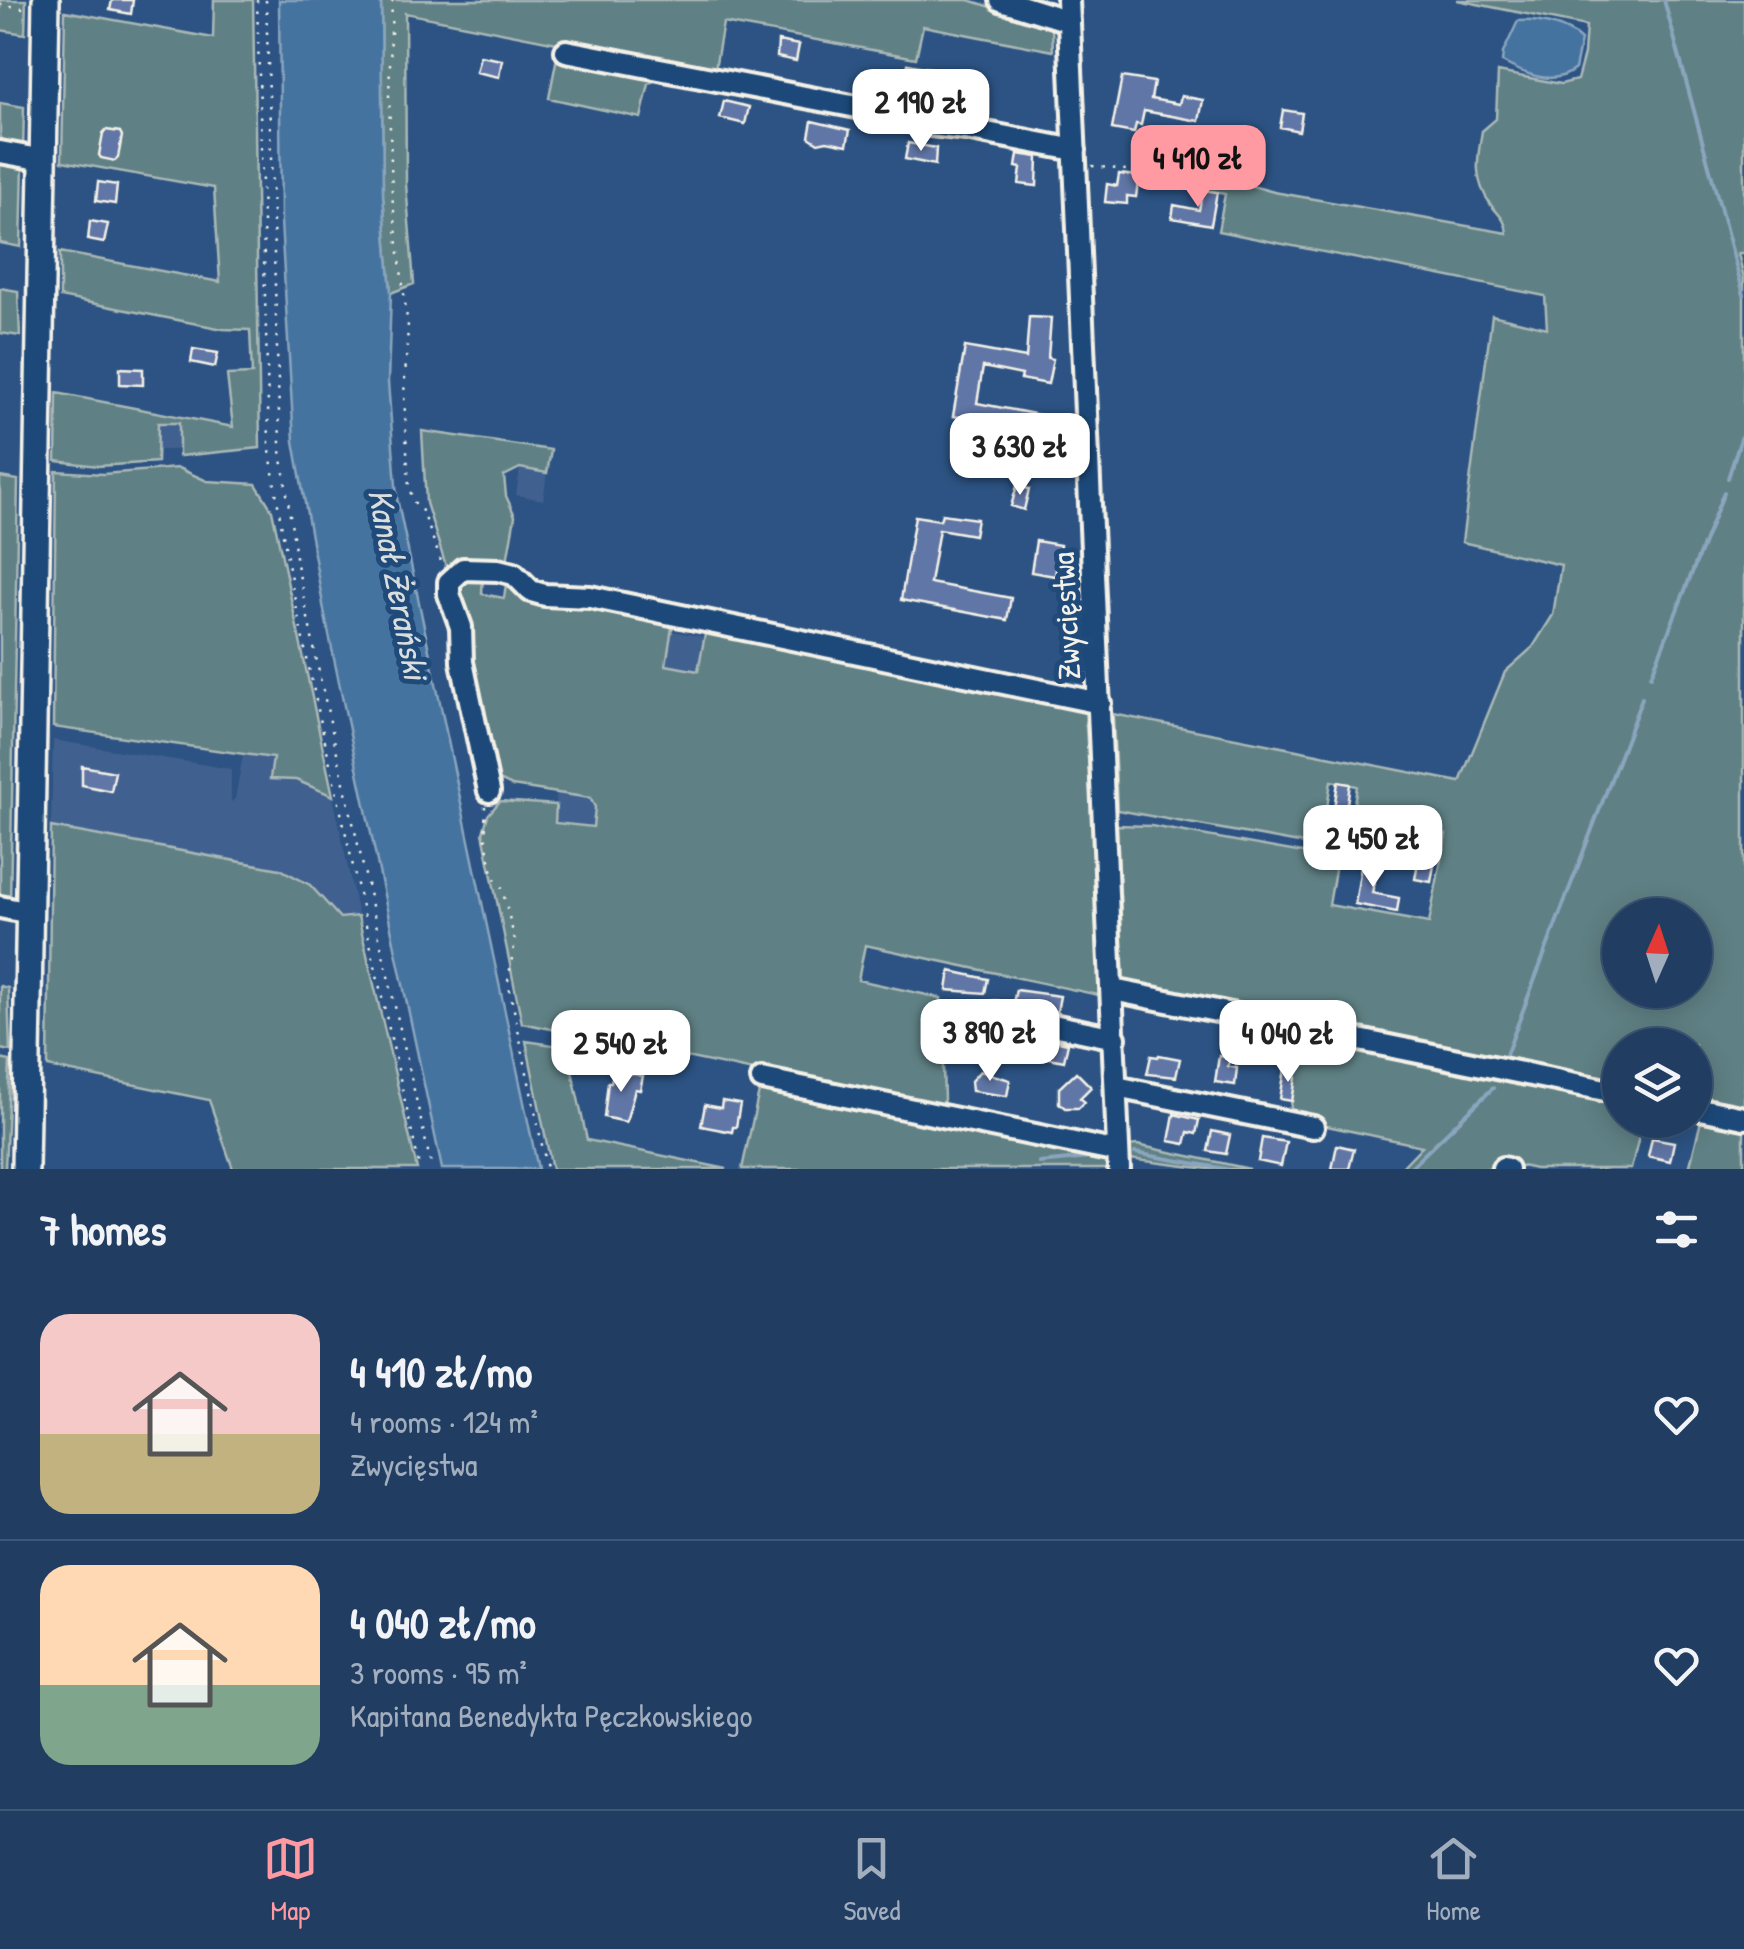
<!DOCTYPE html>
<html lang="en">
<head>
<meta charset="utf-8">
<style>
	:root { --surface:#213e62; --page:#294568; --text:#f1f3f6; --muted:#a2aebe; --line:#3e5777; --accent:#ff9aa2 }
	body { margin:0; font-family:"Patrick Hand",sans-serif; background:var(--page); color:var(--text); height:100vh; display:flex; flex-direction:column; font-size:38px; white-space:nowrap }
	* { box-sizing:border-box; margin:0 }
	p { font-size:32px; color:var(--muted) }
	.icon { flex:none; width:55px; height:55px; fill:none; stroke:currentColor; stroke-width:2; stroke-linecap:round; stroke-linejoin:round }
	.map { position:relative; height:1169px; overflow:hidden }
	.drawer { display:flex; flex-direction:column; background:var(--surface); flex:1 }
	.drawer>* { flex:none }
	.needle { width:65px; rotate:3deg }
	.controls { position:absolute; left:1602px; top:898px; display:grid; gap:20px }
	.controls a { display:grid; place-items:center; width:110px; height:110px; border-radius:50%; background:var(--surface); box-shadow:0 5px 25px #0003,0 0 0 2px var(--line); font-size:50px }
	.price { position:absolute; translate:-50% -85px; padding:0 22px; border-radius:20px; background:#fff; color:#222; font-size:32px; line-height:65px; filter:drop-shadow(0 2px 5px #0008) }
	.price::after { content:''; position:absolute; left:50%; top:60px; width:30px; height:22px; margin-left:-15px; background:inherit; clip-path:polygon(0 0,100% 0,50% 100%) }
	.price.on { background:var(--accent); color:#111 }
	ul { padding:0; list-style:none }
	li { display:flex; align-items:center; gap:30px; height:250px; padding:0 40px }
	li+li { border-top:2px solid var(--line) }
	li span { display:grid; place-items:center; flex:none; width:280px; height:200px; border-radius:30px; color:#555 }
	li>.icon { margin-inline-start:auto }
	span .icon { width:120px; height:120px; fill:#fffc; stroke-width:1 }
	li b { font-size:42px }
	h2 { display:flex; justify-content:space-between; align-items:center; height:120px; padding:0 40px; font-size:42px }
	.menu { display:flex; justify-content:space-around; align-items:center; height:140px; border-top:2px solid var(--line); background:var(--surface); font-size:28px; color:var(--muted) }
	.menu a { display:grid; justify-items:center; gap:5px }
	.menu .on { color:var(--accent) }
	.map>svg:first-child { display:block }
	.built { fill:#406190 }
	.green { fill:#5f8084; stroke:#aab8b6; stroke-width:2.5; fill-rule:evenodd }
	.water { fill:#4473a0; stroke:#8aa5bd; stroke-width:2.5 }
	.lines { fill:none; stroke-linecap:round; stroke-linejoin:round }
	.stream { stroke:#8aa5bd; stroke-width:4 }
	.building { fill:#6176a6; stroke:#f4f1e8; stroke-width:2.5 }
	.minor-casing { stroke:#f4f1e8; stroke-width:28 }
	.major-casing { stroke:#f4f1e8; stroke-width:32 }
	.path { stroke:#f4f1e8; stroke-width:2.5; stroke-dasharray:2.5 8; stroke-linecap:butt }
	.minor { stroke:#1f4a7a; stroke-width:20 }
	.major { stroke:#1f4a7a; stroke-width:25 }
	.labels { text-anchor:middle; stroke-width:10; stroke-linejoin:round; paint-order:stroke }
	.street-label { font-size:32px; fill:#f4f1e8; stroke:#1f4a7a }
	.water-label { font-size:35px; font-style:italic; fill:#dadedd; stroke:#1f4a7a }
</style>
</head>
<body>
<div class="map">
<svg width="1744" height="1169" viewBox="0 0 1744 1169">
	<rect width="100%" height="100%" fill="#2c5383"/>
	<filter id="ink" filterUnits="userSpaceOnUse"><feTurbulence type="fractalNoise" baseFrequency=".01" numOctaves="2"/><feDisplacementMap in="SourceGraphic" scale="20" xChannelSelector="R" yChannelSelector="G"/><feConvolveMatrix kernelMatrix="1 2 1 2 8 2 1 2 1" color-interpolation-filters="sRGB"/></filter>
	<g filter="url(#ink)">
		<path class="built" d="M157,423H179V450H157Z
			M520,468L547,473L543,500L516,495Z
			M672,631L704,637L698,671L665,665Z
			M53,740L231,769V802L235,799L243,755L273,759L271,779L296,780L333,796L358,916L340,918L310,885L280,869L51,827Z
			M556,794L590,798L595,807L593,827L554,823Z"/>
		<path class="green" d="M0,0H26L25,34L0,30Z
			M214,0H253L260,448L179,456V423H158L157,462L98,466L56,461L57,393L233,427L227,375L252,374L250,330L223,329L60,297V252L220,282L214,188L62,161L65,11L213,38Z
			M381,0H969L1052,26L1053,51L923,26L916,58L723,23L714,74L405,13L406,184L414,284L391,293L383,195Z
			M1457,0H1744V253H1738L1744,278V1109L1695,1099V1045H1620V1084L1124,984L1117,825L1151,826L1337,859L1329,905L1429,923L1446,834L1425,828L1423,822L1353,809L1357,786L1331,781L1321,847L1117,810L1113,714L1460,782L1505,672L1533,647L1553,615L1561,565L1462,542L1492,315L1547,328L1545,296L1218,231L1225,194L1203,190L1205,173L1274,192L1507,233C1506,220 1499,215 1491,205C1473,180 1477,159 1482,131L1496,119L1498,72L1561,84L1577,80L1584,54L1586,26ZM1620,915H1695V990H1620Z
			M557,57L658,78L649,84L641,118L549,98Z
			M0,103L24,107L23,153L0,149Z
			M0,158L23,163L21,247L0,243Z
			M0,288L18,291L20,336L0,333Z
			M422,431L551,450L547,473L520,468L504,476L506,496L515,516L506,567L449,576L426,503Z
			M178,468L207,481L256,484L272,510L333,796L296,780L270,779L273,758L53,727L56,471L103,474Z
			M0,477L18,480L10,905L0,903Z
			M483,573L482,594L504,598L507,577L583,604L673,621L666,665L698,671L706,629L1085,711L1103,996L865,945L858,980L941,998L944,1099L941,1110L522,1023L483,833L488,815L500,801L556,805L555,823L593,827L595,807L590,798L512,786L495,778L487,719L474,696L455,581Z
			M51,827L280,869L310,885L340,918L358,916L417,1169H233L209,1100L48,1067Z
			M0,986L8,988L10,1051L0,1049Z
			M1302,1035L1620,1103V1120H1643L1631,1169H1535L1498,1161L1496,1169H1400L1422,1146L1289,1118Z
			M526,1041L567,1047L587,1140L727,1169H552Z
			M0,1059L10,1061L5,1169H0Z
			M760,1087L1107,1157V1169H742Z
			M1701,1121L1744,1129V1169H1689Z
			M1137,1145L1250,1169H1209L1128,1159V1146Z"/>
		<path class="water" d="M279,0H381L383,195L391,293L388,382L397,498L538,1169H442L325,616L294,441L281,222Z
			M1518,21C1538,19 1567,26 1581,40L1575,69C1554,87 1524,74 1502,62L1503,53Z"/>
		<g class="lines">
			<path class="stream" d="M1664,0L1744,295
				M1728,478L1744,429
				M1651,676L1724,492
				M1506,1055L1642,698
				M1135,1153L1226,1169
				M1039,1163L1099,1157
				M1409,1169L1493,1088"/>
		</g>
		<path class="building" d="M112,0H133L131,14L110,10Z
			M778,41L799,45L796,61L777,57Z
			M480,56L502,60L499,77L476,72Z
			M908,64L930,68L925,101L907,98L910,83L905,82Z
			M1122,77L1154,82L1151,99L1179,104L1181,96L1203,100L1199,121L1144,111L1141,125L1136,124L1134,133L1112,129Z
			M724,101L749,107L745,124L720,118Z
			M1283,110L1302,113L1299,131L1280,127Z
			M812,121L850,130L847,145L827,141L818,143L809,137Z
			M106,130L120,132L122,136L118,158L115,161L101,158L99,155L103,133Z
			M908,143L936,148L935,165L905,159Z
			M1018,154L1038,157L1037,186L1019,184L1021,168L1016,167Z
			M1119,174L1139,176L1136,197L1127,196V204L1105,202L1107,184L1117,186Z
			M98,182L117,185L115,204L96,201Z
			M1203,190L1217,192L1211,225L1172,218L1174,205L1199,210Z
			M90,221L108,224L104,243L88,240Z
			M1029,317L1051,318L1048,358L1053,359L1048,384L1021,379L1022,375L983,367L977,403L1060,419L1058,431L974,416V420L953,416L965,347L1026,358Z
			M193,349L218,353L215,367L191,362Z
			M120,368L143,369V385L120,384Z
			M1017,486L1029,489L1024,510L1011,506Z
			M942,514L977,519L974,535L939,529L930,583L1011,598L1007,620L901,600L915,516L940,520Z
			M1036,541L1060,545L1055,576L1031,572Z
			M82,766L115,772L111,791L82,785Z
			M1338,782L1350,784L1345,817L1353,818L1349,845L1329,841Z
			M1371,812L1423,822L1421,835L1368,825Z
			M1424,828L1440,831L1431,882L1415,879Z
			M1362,860L1378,863L1372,893L1399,898L1397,912L1355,904Z
			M950,971L988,979L985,993L947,990Z
			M1016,990L1060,996L1057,1012L1013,1003Z
			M955,1018L977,1023L974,1040L951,1036Z
			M1043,1038L1068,1043L1064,1061L1044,1057L1045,1050L1041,1049Z
			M1159,1055L1180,1059L1176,1077L1147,1074L1151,1056L1158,1057Z
			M1219,1056L1230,1058L1228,1066L1237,1068L1235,1085L1215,1082Z
			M1285,1069L1297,1071L1292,1101L1280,1099Z
			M614,1070L643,1076L640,1090L635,1089L626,1122L604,1117L608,1082H611Z
			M980,1071L1010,1080L1007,1096L972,1091L971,1081Z
			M1076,1072L1091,1087L1080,1098L1085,1102L1079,1108H1065L1059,1103V1088Z
			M722,1101L740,1104L736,1127H733L732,1132L701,1126L705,1105L721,1108Z
			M1174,1114L1199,1120L1196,1134L1188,1132L1185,1144L1169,1141Z
			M1212,1131L1230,1135L1226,1154L1208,1151Z
			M1262,1138L1286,1142L1281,1166L1258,1161Z
			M1652,1138L1674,1142L1670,1161L1648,1156Z
			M1337,1145L1354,1149L1349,1169H1332Z"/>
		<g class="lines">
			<defs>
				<path id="minor" d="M1001,0L1069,21
					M1068,0L1119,1169
					M566,51L857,107L923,124L966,129L1075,150
					M0,152L44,160
					M489,791L462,662L461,627L449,594V582L463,569L498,570L514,574L531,591L545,595L590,597L1100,703
					M0,907L30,913
					M1113,990L1620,1093
					M995,1013L1115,1038
					M762,1079L1118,1152
					M1116,1087L1313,1127
					M1695,1108L1744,1118
					M1503,1168L1507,1169"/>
				<path id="major" d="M25,1169L46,0"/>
			</defs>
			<use href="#minor" class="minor-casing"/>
			<use href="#major" class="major-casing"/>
			<path class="path" d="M257,0L269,443C285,565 312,684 339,803C366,925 393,1047 420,1169
				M266,0L280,444L297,564L321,682L432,1169
				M392,0L389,96L392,195L408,327L404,395L409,488L414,502L423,512L442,564
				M0,4L28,9
				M1092,166L1201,179
				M485,806L486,841L494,878L502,888L515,941L508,981L547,1169"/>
			<use href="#minor" class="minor"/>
			<use href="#major" class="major"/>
		</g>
	</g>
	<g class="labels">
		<g class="street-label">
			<text transform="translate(1066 616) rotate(-93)" y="11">Zwycięstwa</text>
		</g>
		<g class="water-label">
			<text transform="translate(398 584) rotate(79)" y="12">Kanał Żerański</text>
		</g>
	</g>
</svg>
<div class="controls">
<a><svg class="needle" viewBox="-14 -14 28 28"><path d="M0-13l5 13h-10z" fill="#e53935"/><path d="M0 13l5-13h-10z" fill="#a2aebe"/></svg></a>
<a><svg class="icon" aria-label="layers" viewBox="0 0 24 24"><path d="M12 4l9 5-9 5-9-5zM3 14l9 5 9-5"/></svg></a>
</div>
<b class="price" style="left:921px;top:154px">2 190 zł</b>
<b class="price on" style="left:1198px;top:210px">4 410 zł</b>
<b class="price" style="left:1020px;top:498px">3 630 zł</b>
<b class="price" style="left:1373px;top:890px">2 450 zł</b>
<b class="price" style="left:990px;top:1084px">3 890 zł</b>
<b class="price" style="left:1288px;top:1085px">4 040 zł</b>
<b class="price" style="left:621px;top:1095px">2 540 zł</b>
</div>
<section class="drawer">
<h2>7 homes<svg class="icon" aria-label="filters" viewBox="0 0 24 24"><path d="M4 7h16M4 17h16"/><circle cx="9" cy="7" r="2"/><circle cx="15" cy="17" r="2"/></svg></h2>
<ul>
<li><span style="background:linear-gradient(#f6c9c9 60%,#c2b280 0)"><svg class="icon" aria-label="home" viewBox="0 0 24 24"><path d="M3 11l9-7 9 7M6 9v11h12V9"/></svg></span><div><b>4 410 zł/mo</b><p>4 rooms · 124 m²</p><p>Zwycięstwa</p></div><svg class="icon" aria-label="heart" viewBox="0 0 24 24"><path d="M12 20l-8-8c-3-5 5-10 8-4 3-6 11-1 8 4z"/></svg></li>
<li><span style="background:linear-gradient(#ffd9b3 60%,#7fa58c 0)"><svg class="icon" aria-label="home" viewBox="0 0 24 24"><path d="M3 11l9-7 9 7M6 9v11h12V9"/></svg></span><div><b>4 040 zł/mo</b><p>3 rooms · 95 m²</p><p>Kapitana Benedykta Pęczkowskiego</p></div><svg class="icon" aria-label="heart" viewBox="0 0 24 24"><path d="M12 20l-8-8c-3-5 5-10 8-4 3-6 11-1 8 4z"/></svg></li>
</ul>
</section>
<nav class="menu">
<a class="on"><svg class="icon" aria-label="map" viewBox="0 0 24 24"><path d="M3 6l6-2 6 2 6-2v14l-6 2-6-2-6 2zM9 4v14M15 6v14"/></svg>Map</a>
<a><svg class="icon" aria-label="saved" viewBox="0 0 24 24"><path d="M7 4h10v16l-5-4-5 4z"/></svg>Saved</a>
<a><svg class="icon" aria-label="home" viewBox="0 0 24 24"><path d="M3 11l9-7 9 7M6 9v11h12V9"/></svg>Home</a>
</nav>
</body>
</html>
